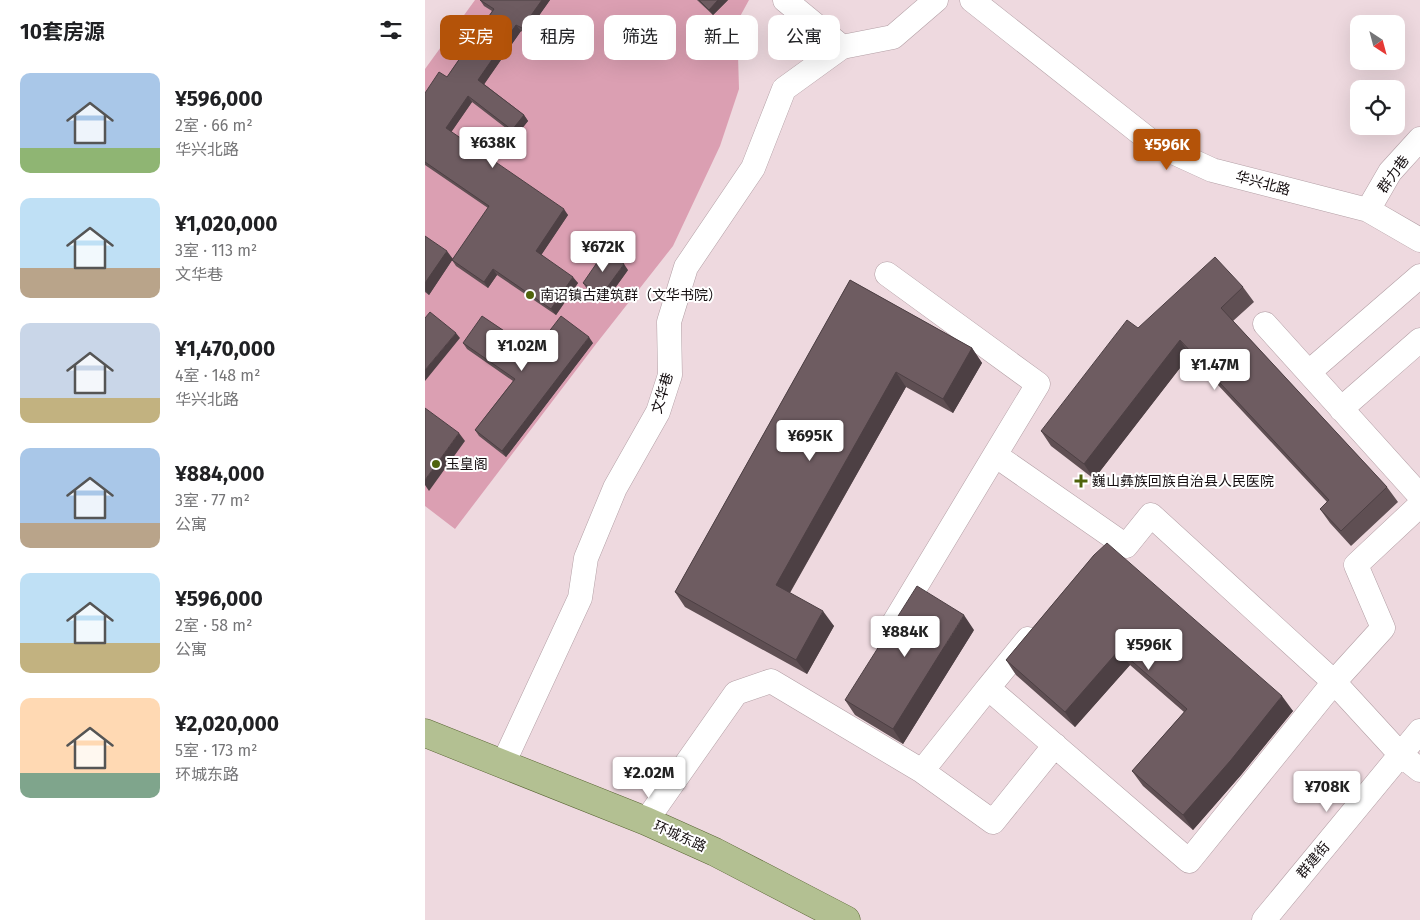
<!DOCTYPE html>
<html lang="zh">
<head>
<meta charset="utf-8">
<style>
	:root { --surface:#fff; --page:#f6f6f6; --text:#202124; --muted:#757577; --accent:#b45309 }
	body { margin:0; font-family:"Fira Sans","Noto Sans SC",sans-serif; background:var(--page); color:var(--text); height:100vh; display:flex; flex-direction:column; font-size:19px; white-space:nowrap }
	* { box-sizing:border-box; margin:0 }
	p { font-size:16px; color:var(--muted) }
	.icon { flex:none; width:28px; height:28px; fill:none; stroke:currentColor; stroke-width:2; stroke-linecap:round; stroke-linejoin:round }
	.map { position:relative; flex:1; overflow:hidden }
	.side { display:flex; flex-direction:column; background:var(--surface); width:425px }
	.side>* { flex:none }
	.banner { position:absolute; left:15px; top:15px; width:475px; height:45px; display:flex; gap:10px }
	.needle { width:32px; rotate:144deg }
	.controls { position:absolute; left:925px; top:15px; display:grid; gap:10px }
	.controls a { display:grid; place-items:center; width:55px; height:55px; border-radius:10px; background:var(--surface); box-shadow:0 5px 20px #0002; font-size:25px }
	.price { position:absolute; translate:-50% -42px; padding:0 11px; border-radius:5px; background:#fff; color:#222; font-size:16px; line-height:32px; filter:drop-shadow(0 1px 2px #0008) }
	.price::after { content:''; position:absolute; left:50%; top:30px; width:15px; height:11px; margin-left:-8px; background:inherit; clip-path:polygon(0 0,100% 0,50% 100%) }
	.price.current { background:var(--accent); color:#fff }
	ul { padding:0; list-style:none }
	li { display:flex; align-items:center; gap:15px; height:125px; padding:0 20px }
	li span { display:grid; place-items:center; flex:none; width:140px; height:100px; border-radius:10px; color:#555 }
	li>.icon { margin-inline-start:auto }
	span .icon { width:60px; height:60px; fill:#fffc; stroke-width:1 }
	li b { font-size:21px }
	h2 { display:flex; justify-content:space-between; align-items:center; height:60px; padding:0 20px; font-size:21px }
	.pill { padding:0 18px; border-radius:10px; background:var(--surface); box-shadow:0 5px 20px #0002; font-size:18px; line-height:45px }
	.pill.current { background:var(--accent); color:#fff }
	main { display:flex; flex:1; min-height:0 }
	.map>svg:first-child { display:block }
	.green { fill:#db9fb2 }
	.lines { fill:none; stroke-linecap:round; stroke-linejoin:round }
	.minor-casing { stroke:#b39fa5; stroke-width:25 }
	.major-casing { stroke:#5a6635; stroke-width:29 }
	.minor { stroke:#fff; stroke-width:24 }
	.major { stroke:#b3c092; stroke-width:28 }
	.wall { fill:#5f4f53 }
	.shaded-wall { fill:#4d4044 }
	.building { fill:#6e5c61; stroke:#4d4044 }
	.poi-dot { fill:#4f630c; stroke:#fff; stroke-width:2 }
	.labels { text-anchor:middle; stroke-width:4; stroke-linejoin:round; paint-order:stroke }
	.street-label { font-size:14px; fill:#140d0f; stroke:#fff }
	.poi-label { font-size:14px; fill:#140d0f; stroke:#fff; text-anchor:start }
</style>
</head>
<body>
<main>
<section class="side">
<h2>10套房源<svg class="icon" aria-label="filters" viewBox="0 0 24 24"><path d="M4 7h16M4 17h16"/><circle cx="9" cy="7" r="2"/><circle cx="15" cy="17" r="2"/></svg></h2>
<ul>
<li><span style="background:linear-gradient(#a9c7e8 75%,#8fb573 0)"><svg class="icon" aria-label="home" viewBox="0 0 24 24"><path d="M3 11l9-7 9 7M6 9v11h12V9"/></svg></span><div><b>¥596,000</b><p>2室 · 66 m²</p><p>华兴北路</p></div></li>
<li><span style="background:linear-gradient(#bfe0f5 70%,#b9a48a 0)"><svg class="icon" aria-label="home" viewBox="0 0 24 24"><path d="M3 11l9-7 9 7M6 9v11h12V9"/></svg></span><div><b>¥1,020,000</b><p>3室 · 113 m²</p><p>文华巷</p></div></li>
<li><span style="background:linear-gradient(#c9d6e8 75%,#c2b280 0)"><svg class="icon" aria-label="home" viewBox="0 0 24 24"><path d="M3 11l9-7 9 7M6 9v11h12V9"/></svg></span><div><b>¥1,470,000</b><p>4室 · 148 m²</p><p>华兴北路</p></div></li>
<li><span style="background:linear-gradient(#a9c7e8 75%,#b9a48a 0)"><svg class="icon" aria-label="home" viewBox="0 0 24 24"><path d="M3 11l9-7 9 7M6 9v11h12V9"/></svg></span><div><b>¥884,000</b><p>3室 · 77 m²</p><p>公寓</p></div></li>
<li><span style="background:linear-gradient(#bfe0f5 70%,#c2b280 0)"><svg class="icon" aria-label="home" viewBox="0 0 24 24"><path d="M3 11l9-7 9 7M6 9v11h12V9"/></svg></span><div><b>¥596,000</b><p>2室 · 58 m²</p><p>公寓</p></div></li>
<li><span style="background:linear-gradient(#ffd9b3 75%,#7fa58c 0)"><svg class="icon" aria-label="home" viewBox="0 0 24 24"><path d="M3 11l9-7 9 7M6 9v11h12V9"/></svg></span><div><b>¥2,020,000</b><p>5室 · 173 m²</p><p>环城东路</p></div></li>
</ul>
</section>
<div class="map">
<svg width="995" height="920" viewBox="0 0 995 920">
	<rect width="100%" height="100%" fill="#eed9df"/>
	<path class="green" d="M50,0H324L312,22L314,89L295,146L248,246L171,344L30,529L0,506V69Z"/>
	<g class="lines">
		<defs>
			<path id="minor" d="M360,0L417,47L468,37L511,0
				M547,0L728,143L787,170L943,210L995,240
				M943,210L965,172L995,139
				M462,274L613,384L570,455
				M840,324L995,496
				M884,372L995,276
				M916,409L995,340
				M467,626L570,455L701,546L726,515L909,682L976,755L995,770
				M563,688L603,639
				M78,764L155,598L161,558L190,488L233,412L245,375L244,322L261,267L328,168L359,89L417,47
				M497,771L568,822L630,745
				M221,821L311,693L346,681L497,771L563,688L764,861L909,682L958,628L931,565L995,505
				M839,920L995,731"/>
			<path id="major" d="M0,733L221,821L290,852L421,920"/>
		</defs>
		<use href="#minor" class="minor-casing"/>
		<use href="#major" class="major-casing"/>
		<use href="#minor" class="minor"/>
		<use href="#major" class="major"/>
	</g>
	<path class="wall" d="M55,0H125L101,34L96,31L59,84L99,115L103,121L91,136L47,102L26,132L143,215L116,255L153,283L131,315L72,275L63,288L31,266L27,260L4,295L0,292V236L28,259L63,208L0,165V93L22,77L67,11L59,6Z
		M272,0H303L288,15Z
		M203,270L180,302L162,289L158,283Z
		M425,280L547,348L557,363L528,413L481,387L365,593L409,626L382,674L260,607L250,592Z
		M818,287L829,302L808,321L962,487L973,502L926,546L905,523L895,509L902,502L765,355L669,479L626,446L616,431Z
		M38,343L109,351L168,343L81,457L54,436L50,430L88,381L42,349Z
		M669,555L868,711L816,775L768,830L718,786L707,771L759,712L705,665L650,727L591,675L581,660Z
		M549,630L478,744L430,715L420,700Z"/>
	<path class="shaded-wall" d="M117,0H125L101,34L97,28Z
		M293,0H303L288,15L284,10Z
		M91,25L96,31L58,86L53,80Z
		M43,96L47,102L25,134L21,128Z
		M99,115L103,121L91,136L87,130Z
		M139,209L143,215L115,257L111,251Z
		M22,251L28,259L4,295L0,290V283Z
		M199,264L203,270L180,302L176,296Z
		M68,269L72,275L63,288L59,282Z
		M148,277L153,283L131,315L126,309Z
		M31,333L35,338L0,381V370Z
		M164,337L168,343L81,457L77,451Z
		M755,340L765,355L669,479L659,464Z
		M547,348L557,363L528,413L518,399Z
		M471,372L481,387L361,599L351,585Z
		M34,433L40,441L4,491L0,485V480Z
		M398,611L409,626L382,674L371,660Z
		M539,615L549,630L478,744L468,729Z
		M694,650L705,665L650,727L640,712Z
		M857,696L868,711L816,775L768,830L758,815Z"/>
	<path class="building" d="M55,0H117L97,28L91,25L53,80L99,115L87,130L43,96L21,128L139,209L111,251L148,277L126,309L68,269L59,282L27,260L64,206L0,162V93L14,72L22,77L69,9Z
		M274,0H293L284,10Z
		M0,236L22,251L0,283Z
		M180,251L199,264L176,296L158,283Z
		M790,257L818,287L796,308L962,487L916,531L895,509L904,500L755,340L659,464L616,431L702,320L713,328Z
		M425,280L547,348L518,399L471,372L351,585L398,611L371,660L250,592Z
		M5,312L31,333L0,370V318Z
		M57,316L109,351L136,316L164,337L77,451L50,430L90,379L38,343Z
		M0,408L34,433L0,480Z
		M682,543L857,696L806,760L758,815L707,771L762,709L694,650L640,712L581,660L669,555Z
		M492,586L539,615L468,729L420,700Z"/>
	<g class="poi-dot">
		<circle cx="105" cy="295" r="5"/>
		<circle cx="11" cy="464" r="5"/>
		<path d="M653.5 473.5h5v5h5v5h-5v5h-5v-5h-5v-5h5z"/>
	</g>
	<g class="labels">
		<g class="street-label">
			<text transform="translate(968 174) rotate(-54)" y="5">群力巷</text>
			<text transform="translate(838 183) rotate(15)" y="5">华兴北路</text>
			<text transform="translate(237 393) rotate(-73)" y="5">文华巷</text>
			<text transform="translate(255 836) rotate(24)" y="5">环城东路</text>
			<text transform="translate(888 860) rotate(-50)" y="5">群建街</text>
		</g>
		<g class="poi-label">
			<text x="115" y="300">南诏镇古建筑群（文华书院）</text>
			<text x="21" y="469">玉皇阁</text>
			<text x="667" y="486">巍山彝族回族自治县人民医院</text>
		</g>
	</g>
</svg>
<div class="controls">
<a><svg class="needle" viewBox="-14 -14 28 28"><path d="M0-13l5 13h-10z" fill="#e53935"/><path d="M0 13l5-13h-10z" fill="#757577"/></svg></a>
<a><svg class="icon" aria-label="locate" viewBox="0 0 24 24"><circle cx="12" cy="12" r="6"/><path d="M12 2v4M12 18v4M2 12h4M18 12h4"/></svg></a>
</div>
<b class="price" style="left:68px;top:169px">¥638K</b>
<b class="price current" style="left:742px;top:171px">¥596K</b>
<b class="price" style="left:178px;top:273px">¥672K</b>
<b class="price" style="left:97px;top:372px">¥1.02M</b>
<b class="price" style="left:790px;top:391px">¥1.47M</b>
<b class="price" style="left:385px;top:462px">¥695K</b>
<b class="price" style="left:480px;top:658px">¥884K</b>
<b class="price" style="left:724px;top:671px">¥596K</b>
<b class="price" style="left:224px;top:799px">¥2.02M</b>
<b class="price" style="left:902px;top:813px">¥708K</b>
<div class="banner">
<a class="pill current">买房</a>
<a class="pill">租房</a>
<a class="pill">筛选</a>
<a class="pill">新上</a>
<a class="pill">公寓</a>
</div>
</div>
</main>
</body>
</html>
